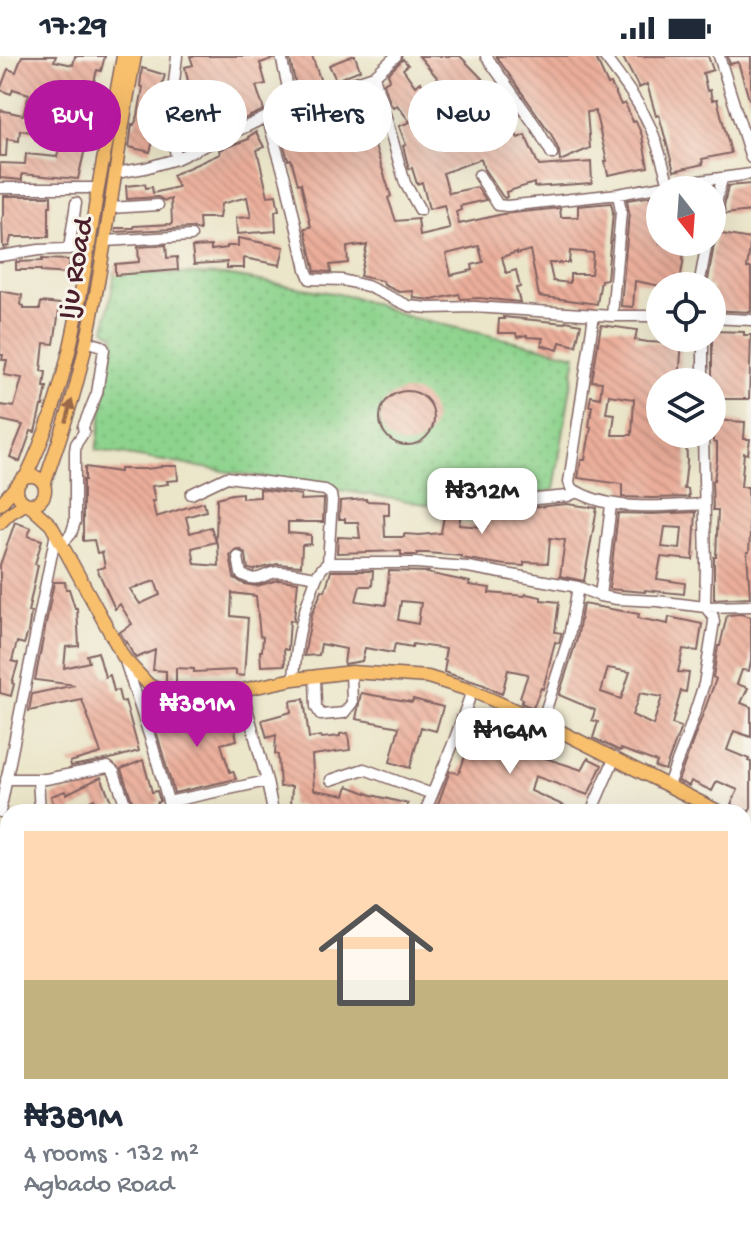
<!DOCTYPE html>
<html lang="en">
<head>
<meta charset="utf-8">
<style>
	:root { --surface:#fff; --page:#f2f2f3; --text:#1f2937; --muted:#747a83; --line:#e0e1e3; --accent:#b5179e }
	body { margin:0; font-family:"Gochi Hand",sans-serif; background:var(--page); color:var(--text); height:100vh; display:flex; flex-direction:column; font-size:30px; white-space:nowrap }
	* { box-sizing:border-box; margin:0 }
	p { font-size:26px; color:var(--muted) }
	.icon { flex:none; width:44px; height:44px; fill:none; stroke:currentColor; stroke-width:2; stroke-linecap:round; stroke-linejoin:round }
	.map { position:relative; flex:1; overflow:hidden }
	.sheet { position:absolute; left:0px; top:748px; width:752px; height:440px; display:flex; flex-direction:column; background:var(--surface); border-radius:24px 24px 0 0; box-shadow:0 8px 32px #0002 }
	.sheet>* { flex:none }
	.guide { position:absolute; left:24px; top:24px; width:704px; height:72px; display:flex; gap:16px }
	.needle { width:52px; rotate:163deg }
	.controls { position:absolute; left:646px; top:120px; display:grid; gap:16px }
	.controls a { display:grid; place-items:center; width:80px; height:80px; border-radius:50%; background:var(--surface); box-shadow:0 8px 32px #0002; font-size:40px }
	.price { position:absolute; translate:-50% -68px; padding:0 18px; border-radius:16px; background:#fff; color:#222; font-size:26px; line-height:52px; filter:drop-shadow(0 2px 4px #0008) }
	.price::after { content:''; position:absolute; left:50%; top:48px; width:24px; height:18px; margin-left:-12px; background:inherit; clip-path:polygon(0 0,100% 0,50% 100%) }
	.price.on { background:var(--accent); color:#fff }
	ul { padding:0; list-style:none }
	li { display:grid; align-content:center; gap:16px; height:424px; padding:0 24px }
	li+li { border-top:2px solid var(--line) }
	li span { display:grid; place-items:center; height:248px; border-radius:0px; color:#555 }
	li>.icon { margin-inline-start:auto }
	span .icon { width:144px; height:144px; fill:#fffc; stroke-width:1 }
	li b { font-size:34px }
	.tag { padding:0 28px; border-radius:36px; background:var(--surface); box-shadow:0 8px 32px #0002; font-size:28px; line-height:72px }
	.tag.on { background:var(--accent); color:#fff }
	.status { display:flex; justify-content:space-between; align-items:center; height:56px; padding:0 40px; background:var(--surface); direction:ltr }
	.status svg { height:22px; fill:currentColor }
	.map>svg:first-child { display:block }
	.grass { fill:url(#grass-dots); stroke:#6c795c; stroke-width:2 }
	.building { fill:url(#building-back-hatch); fill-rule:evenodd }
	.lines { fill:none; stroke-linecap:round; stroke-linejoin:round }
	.minor-casing { stroke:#826462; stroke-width:13 }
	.major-casing { stroke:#826462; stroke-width:15 }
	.minor { stroke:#fff; stroke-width:10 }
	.major { stroke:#f8bf6c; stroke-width:12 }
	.oneway { fill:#986748 }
	.labels { text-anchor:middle; stroke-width:6; stroke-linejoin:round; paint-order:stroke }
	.street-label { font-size:30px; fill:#4a1f2b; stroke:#f7f3e8 }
</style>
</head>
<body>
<div class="status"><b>17:29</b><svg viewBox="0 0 49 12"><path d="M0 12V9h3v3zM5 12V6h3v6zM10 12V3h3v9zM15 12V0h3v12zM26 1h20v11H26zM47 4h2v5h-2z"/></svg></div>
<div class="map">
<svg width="751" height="1188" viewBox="0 0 751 1188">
	<defs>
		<pattern id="grass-dots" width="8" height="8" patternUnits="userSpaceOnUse" patternTransform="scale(2)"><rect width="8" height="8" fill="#8dd38d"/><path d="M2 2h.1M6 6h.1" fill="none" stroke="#7bb57a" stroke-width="1.8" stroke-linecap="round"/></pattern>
		<pattern id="building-back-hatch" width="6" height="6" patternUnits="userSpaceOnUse" patternTransform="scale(2)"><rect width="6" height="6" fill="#eaad9a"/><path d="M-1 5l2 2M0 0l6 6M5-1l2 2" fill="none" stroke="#ca9485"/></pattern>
	</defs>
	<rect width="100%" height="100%" fill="#f7f3e8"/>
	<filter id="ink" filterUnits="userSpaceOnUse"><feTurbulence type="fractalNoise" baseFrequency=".0125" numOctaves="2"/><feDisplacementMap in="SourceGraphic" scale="16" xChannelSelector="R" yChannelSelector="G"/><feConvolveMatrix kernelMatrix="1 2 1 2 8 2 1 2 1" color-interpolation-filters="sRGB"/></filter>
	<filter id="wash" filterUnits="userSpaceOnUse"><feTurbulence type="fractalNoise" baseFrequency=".006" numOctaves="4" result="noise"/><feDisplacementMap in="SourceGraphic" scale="32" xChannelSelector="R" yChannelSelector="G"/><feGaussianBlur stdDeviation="1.8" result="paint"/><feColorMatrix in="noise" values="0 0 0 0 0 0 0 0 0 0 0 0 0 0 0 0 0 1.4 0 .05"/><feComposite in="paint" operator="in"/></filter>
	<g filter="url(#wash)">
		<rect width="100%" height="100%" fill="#ebe5c9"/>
		<path class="grass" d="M115,216L225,219L350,240L409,261L576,299L554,434L461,454L96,394L115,280L105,273Z"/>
		<g id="blocks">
			<path class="building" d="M22,0H56L54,5L73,9L75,0H105L101,15L97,14L92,34L85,69L90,71L78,123L22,118V124L0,122V107L25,108L26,98L57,101L62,82L20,74L19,85L7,83L6,100H0V54L23,59L29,38L13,33L11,38L0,34L8,13L16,16ZM54,22L74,27L67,63L47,59L51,42L49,41Z
				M190,0H273V3L260,7L266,28L256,30L264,54L220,74L219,72L203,77L204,81L183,91L182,81L192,78L184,51L181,52L180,48L181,37L190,35L185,11L193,9Z
				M289,0H312L322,29L298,38Z
				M352,0H355L360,14L336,24L329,9Z
				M419,0H460L502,43L500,45L508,56L503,58L518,82L525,79L539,110L591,106L592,127L534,131V127L506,136L507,141L505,142L503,141L484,113L481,103L443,117L449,137L477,131L486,144L460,150L461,154L456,156L459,168L503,158L560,152L561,161H578V150L611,147L613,156L607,223L601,224L597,248L539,240L530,194L517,198V196L502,201L506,217L516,214L520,231L516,232L520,246L479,242L461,243L459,238L432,244L414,242L413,235L399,236L384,229L383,225L360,220L367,189L362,190V189L347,191L348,207L330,209L331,216L315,215L305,172L311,171L301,127L298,128L291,103L288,104L277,66L291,59L366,34L371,49L363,52L372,76L374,75L378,86L374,87L391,140L388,142L396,165L418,163L420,180L450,173L444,149L429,153L422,126L417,128L412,112L409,113L403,90L406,89L399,70L410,66L397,49L393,51L390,47L384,27L390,23L388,18L403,3L408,9L403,13L415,30L420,26L425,32L440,25ZM479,190L483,206L472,209L473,214L451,219L446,198ZM570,195L593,197L591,218H570V227L553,225L549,207H569Z
				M496,0H595L608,29L611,28L621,49L625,47L633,66L636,65L642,80L648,111L608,119L605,105H607L595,55L587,56L590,92L560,105L559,95L551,78Z
				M622,0H708L713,14L703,17L707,35L710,34L712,44L717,43L731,97L702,103L703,108L674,115L659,59L656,60L647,28L639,32Z
				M727,0H751V43H749L738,6L730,8Z
				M142,12L165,19L160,35L163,36L162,42H164L161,56L150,96L129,91L132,68L134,69L138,60L143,31L140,30Z
				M256,76L264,91L257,94L268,140L276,139L279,154L275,155L276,175L237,178L236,162L251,161L247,141L221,148L219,162H199L200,175L191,172L116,176V172H134V170L172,168L171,143L165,145L158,141L127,143L126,130L145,128L146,132L152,131L153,137L178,131L172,119L220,98L219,94L249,83L248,81Z
				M751,128V155L725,158L724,150L728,130Z
				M660,139V187L684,188L683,208L679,230H661L635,225L633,251L621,250L629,157L627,144Z
				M4,140H51V150H49V181H11L9,190L3,191L2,162L4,159Z
				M716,177L751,183L747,212H751V256L712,254V230H707Z
				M238,182L284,191L280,209L244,202V212H227V206L194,208L192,191L211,190V194L227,192V190H238Z
				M166,189L167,202L177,201L178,214L115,219V208L139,206L138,191Z
				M42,203L69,204V218L41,216V214H16V206L42,205Z
				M0,235L22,239L21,249L24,250V253H40L41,246L60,248L54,288L44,287L41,315L46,316L44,331H47L43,350H41L35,376L31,375L20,406L10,401L23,369L0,364V349L14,351L22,322L4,319L7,304H2L3,299H0Z
				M503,261L564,267L566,265L581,268L576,290L560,286L558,294L541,289L543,282L527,281V279L517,281L516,277H498L499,263H504Z
				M601,269L637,274L635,284L648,286L665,287L666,282H682L679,326H660V378H686L687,406L684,433H688L689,441L652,442L622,441V428L578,422L581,404H585L591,371H589L592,350H589L591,340L600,342L602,326L592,325ZM609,339L634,343L632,379H612L615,358L606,357Z
				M712,275L744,276V279H751L749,343H712Z
				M380 362a27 27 0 1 1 54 0a27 27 0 1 1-54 0Z
				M713,364L745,366L744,383H750L748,398L744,397L741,431H748L750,478L749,496H747L750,541L714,543V501H716L718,454H713L712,425H714L717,404V387L713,386Z
				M161,410H177L178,424L167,425L168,428L152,430L155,445H152L156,461L204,446L206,455L186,461L190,477L211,471L216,486L192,492L195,508L219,510L218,488L216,486L217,442L232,438L242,437V442L260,441V433L301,439L300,444L324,443L323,466H288V477L311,479V488L302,489L301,510L277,508L254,514L248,513L246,499L241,494L236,493L230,499L234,522L244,528L257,530L278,524L298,526L294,563V565L290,564L288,594L284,593L285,609L261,610L260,595H262L263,581L260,580L256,540L232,537L231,560L248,562L244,620L236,619V614L194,616V613L176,612V628H169L166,627V615L153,614L155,594L136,602L132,597L127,586L126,587L120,576L132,568L120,548L115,553L97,513L105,511L102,496L97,497L94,484L83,485V424H85V411L120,416V413H146L161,411ZM155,525L160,539L140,548L130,533Z
				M366,443V445L389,446V459H384L385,481H404V478L419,479L441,477L445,454L461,456L459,469L482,471V468L488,469V460L537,451L567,448L597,452L584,525L560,520L565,484L550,482L548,507L524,506V510L505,509L461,502V500L427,497H417V499H401V495L337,497L338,481L360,482L358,466H345V463H339L340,445Z
				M696,456L693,504L661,501L657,523L685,527L684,538L645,534V536L609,533L618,457L652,458ZM665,471L682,472L680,493L662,491Z
				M15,466L31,472L28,480L42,484L35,508L38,509L28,556H31L28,576L24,588L17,586L12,605L18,607L12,627L14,628L11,640L0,637V509Z
				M331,515H373L372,530H360L356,545L386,549L389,515L428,516L427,517L470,526L469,529L490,532L489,537L525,540L526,538L541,541V544L559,546L555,576L562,577L561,579L559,587L555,586L543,633L541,632L533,652L521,647L523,643L520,641L528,618L508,614L502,638L497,636L484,629L444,616L446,604H444L446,593L413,588L412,591L395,588L393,597L365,592L362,605L344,608L346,593L321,588L319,599L304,600L312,558L322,534L325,535ZM401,545L421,547L418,568L398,564Z
				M54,526H65L66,533H69L75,552H77L79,590L66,591L64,612L89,606L87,599L98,596L105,621L110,619L114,635L118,634L121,646L125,645L139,695L110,703L71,710L70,706L101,697L82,644L29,655L32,638L75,629L35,624Z
				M583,548L639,558L638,562L668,568L669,561L702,568L698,595L683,593L678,616L689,617L686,636L681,635L672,668L681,671L665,714L655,711L657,706L621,693L620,695L616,693L593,682L598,666L592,664L595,654L559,639L577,583ZM608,612L630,616L621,643L601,636ZM640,637L662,641L653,669L632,659Z
				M741,558L751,561V605L749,615L742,614L737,628L748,632L741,647L751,651V681L734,675L727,694L749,703L748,705L751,706V751L749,756L731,748L738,734L717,725L712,735L691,725L689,730L678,725L716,623L713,621L718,590H720L727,559Z
				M361,637L412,646L413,643L443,651L436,675L421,671L410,712L390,706L399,671H400L356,663Z
				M304,643L309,682L321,680L322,682L340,680V678L348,677L350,694L312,699L314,734L345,739L348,730L372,739L408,748L406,756H324L315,754L316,751L291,749L292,730L280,731L278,699L275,698L276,679L267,682L262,664L291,656L290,645Z
				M237,646L243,668L234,670L237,684L221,688L230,716L233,715L236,723L174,737L153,664L182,658L185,670L207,665V662L231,660L228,648Z
				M492,668L536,684L537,678L550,684L542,701L582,714L588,702L602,709L588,739L535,720L531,735L578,756H435L450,715L459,717L475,674L488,679Z
				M143,704L152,736L157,735L160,745L156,747L158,756H136L121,713Z
				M101,721L113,750L99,755L94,743L71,754L72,756H56L51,740L65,735L66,738Z
				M0,861H8V907L0,906Z
				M8,1157V1180H43L42,1188H0V1169L2,1170Z
				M175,1180H281L279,1188H178Z
				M367,1180H403L424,1184L423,1188H388L367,1184Z
				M444,1180H484L504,1185V1188H443Z
				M598,1180L674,1181L726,1180V1188H598Z"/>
		</g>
	</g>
	<g filter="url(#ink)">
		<use href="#blocks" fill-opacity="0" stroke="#826462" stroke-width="2"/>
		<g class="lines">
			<defs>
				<path id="minor" d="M281,0L292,50
					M486,0L537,72L552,98
					M604,0C623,25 643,51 654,80C660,96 664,112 669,129L751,118
					M719,0L751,102
					M374,20L405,127L420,154
					M267,61L286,125L306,213L310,223L342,224L367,230L409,250L429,252L475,251L612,260H660
					M176,103L171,53L177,0
					M116,117L145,112L176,103L308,42L374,20L396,0
					M479,119L498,149L507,150L618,138L669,129
					M0,132H98
					M110,152L158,149
					M712,165L722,123
					M105,185L191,180
					M69,193L76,147
					M0,200L39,194L89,192
					M699,230L707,186
					M594,259L569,426L571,432C610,457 659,450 703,448
					M612,260L621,156L618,138
					M712,262L751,264
					M703,282V326
					M191,438L227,421L325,434L331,439L332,445L328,507
					M480,453L536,443L568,440L577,436
					M62,488L71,478L75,466V395L76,388L84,376L83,371L97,337L104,293L102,290L86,285
					M238,501L241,518C260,529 262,517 278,516C291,516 304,519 317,521
					M600,540L611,449
					M125,605L153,691L171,756
					M315,621L316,651L321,659L344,657L352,647L351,616
					M294,623C296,591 300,564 312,534C316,523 318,514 328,507H416L468,511L578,531L600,540L617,543L657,545L705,551L751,550
					M242,634L267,725L273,756
					M542,666L569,581L578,531
					M6,723H46L108,711L114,716L128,756
					M38,723L40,756
					M331,724L364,713L432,738
					M668,729L687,680L704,628L714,566L713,560L705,551L706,509L703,378
					M168,746L267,725
					M0,756L56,477
					M425,756L453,688L472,635
					M591,756L615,701
					M744,1108H751
					M0,1145L8,1140
					M527,1180V1188
					M300,1188L301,1180
					M435,1188L436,1180"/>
				<path id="major" d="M17 434a14 14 0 1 1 28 0a14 14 0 1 1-28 0Z
					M26,420C69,333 82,234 97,138C105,92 115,46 123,0
					M44,429C56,392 70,356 79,318C105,213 114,107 135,0
					M0,448L17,429
					M29,449L51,469L124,602L149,629L167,637L180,639L242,634L294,623L351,616L428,621L472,635L542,666L720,756
					M0,467L10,457L25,448
					M744,768L751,771"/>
			</defs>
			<use href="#minor" class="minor-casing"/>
			<use href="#major" class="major-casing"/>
			<use href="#minor" class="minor"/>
			<use href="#major" class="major"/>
		</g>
		<defs><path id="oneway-solid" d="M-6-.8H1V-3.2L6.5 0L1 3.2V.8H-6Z" transform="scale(2)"/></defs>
		<use class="oneway" href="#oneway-solid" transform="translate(69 355) rotate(-75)"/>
	</g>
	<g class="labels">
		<g class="street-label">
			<text transform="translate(73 212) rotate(-80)" y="10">Iju Road</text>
		</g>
	</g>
</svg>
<div class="controls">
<a><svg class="needle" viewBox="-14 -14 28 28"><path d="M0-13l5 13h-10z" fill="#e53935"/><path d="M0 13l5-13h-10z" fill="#747a83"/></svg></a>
<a><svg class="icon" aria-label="locate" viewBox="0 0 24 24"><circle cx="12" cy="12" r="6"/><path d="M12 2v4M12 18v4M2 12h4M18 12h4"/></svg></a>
<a><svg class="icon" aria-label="layers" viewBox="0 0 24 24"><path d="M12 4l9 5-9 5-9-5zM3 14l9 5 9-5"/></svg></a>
</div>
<b class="price" style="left:482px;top:480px">₦312M</b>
<b class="price on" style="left:197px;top:693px">₦381M</b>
<b class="price" style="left:510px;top:720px">₦164M</b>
<div class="guide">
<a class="tag on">Buy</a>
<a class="tag">Rent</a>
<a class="tag">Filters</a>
<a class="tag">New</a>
</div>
<section class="sheet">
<ul>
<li><span style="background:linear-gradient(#ffd9b3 60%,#c2b280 0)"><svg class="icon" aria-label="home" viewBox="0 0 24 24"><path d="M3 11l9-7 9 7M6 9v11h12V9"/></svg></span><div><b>₦381M</b><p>4 rooms · 132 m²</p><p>Agbado Road</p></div></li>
</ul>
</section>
</div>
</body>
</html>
